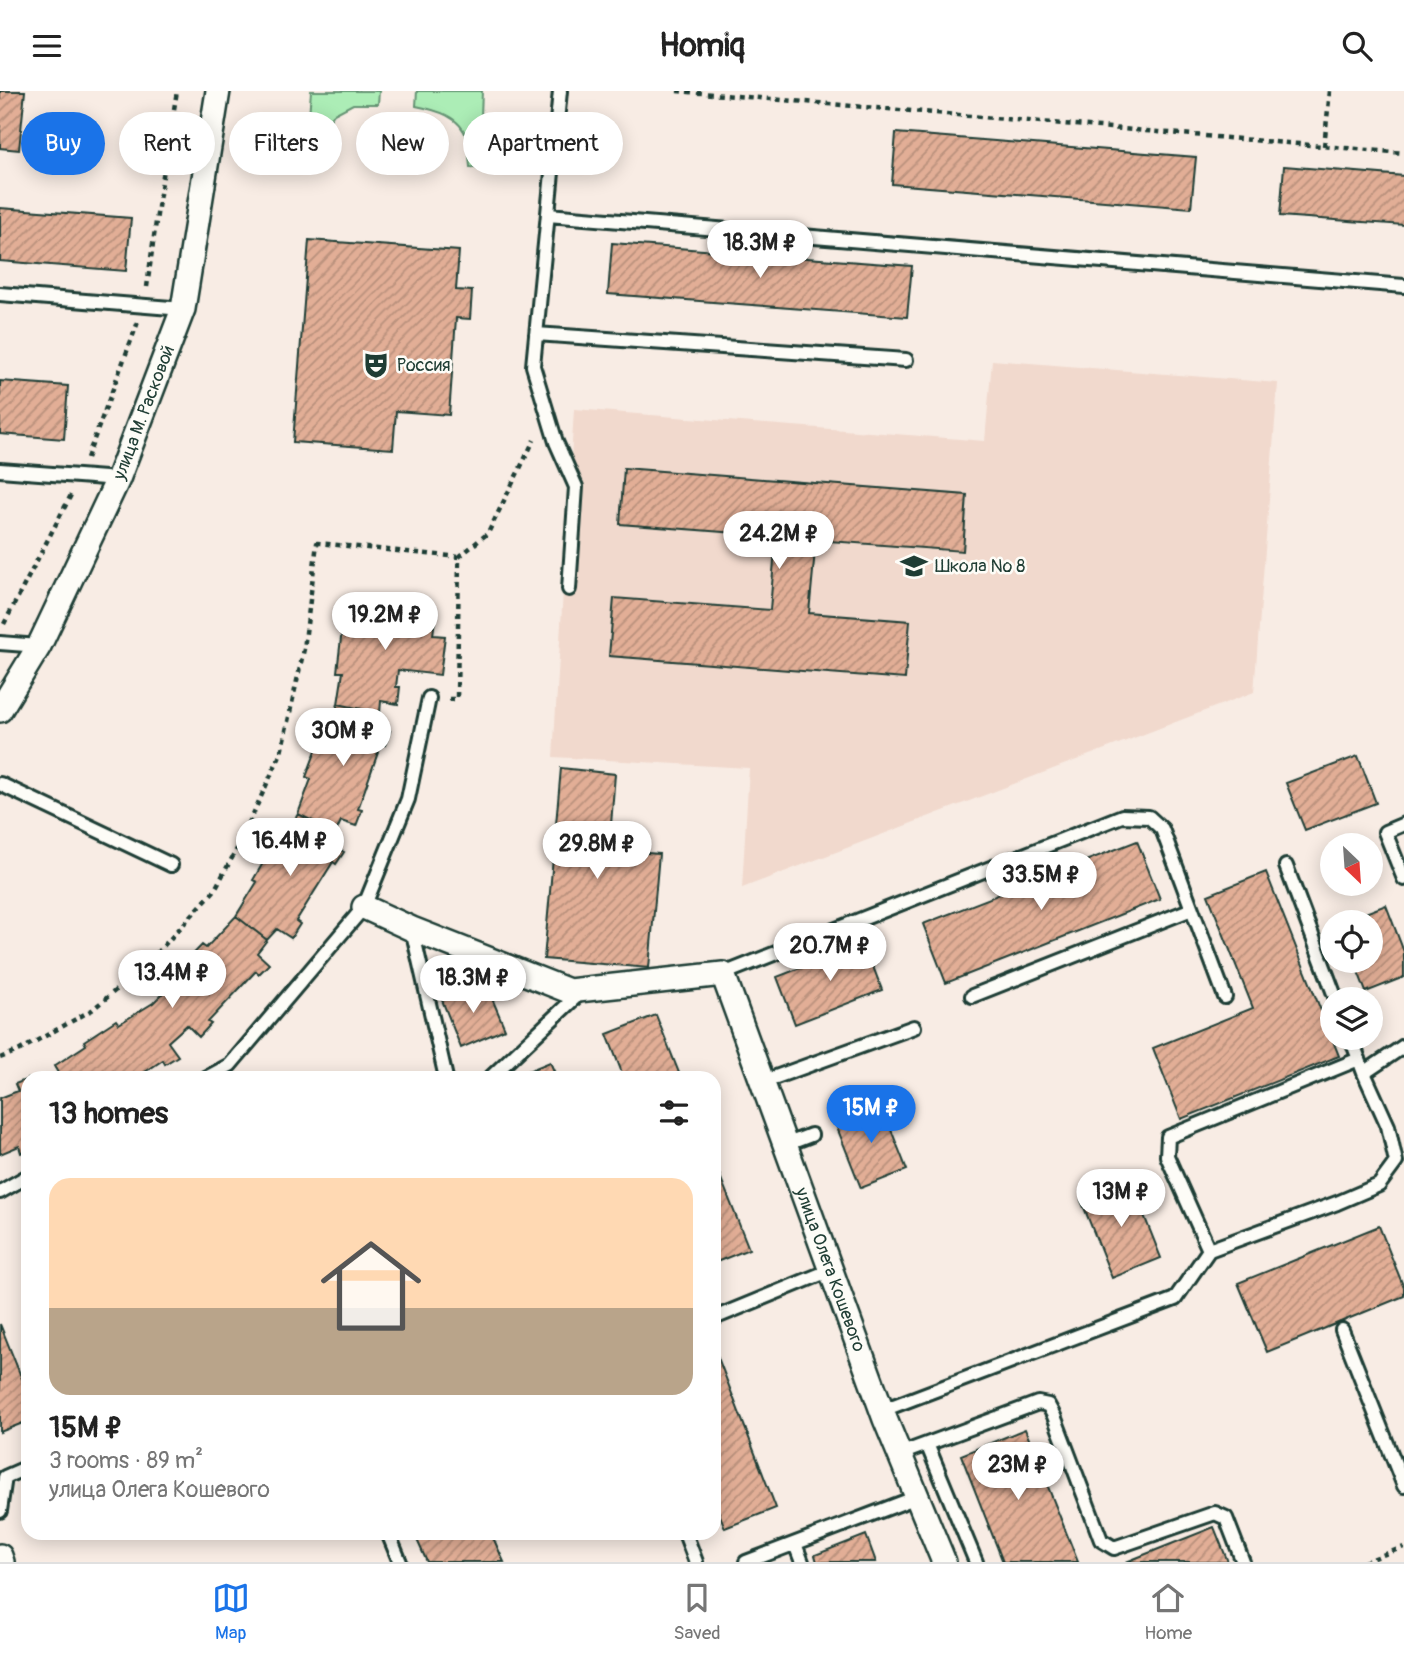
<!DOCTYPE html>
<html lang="en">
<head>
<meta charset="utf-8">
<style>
	:root { --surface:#fff; --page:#f2f2f2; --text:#222; --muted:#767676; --line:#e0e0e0; --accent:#1a73e8 }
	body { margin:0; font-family:Pangolin,sans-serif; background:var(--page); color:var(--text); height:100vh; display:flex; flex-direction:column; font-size:26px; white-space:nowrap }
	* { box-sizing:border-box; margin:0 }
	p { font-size:23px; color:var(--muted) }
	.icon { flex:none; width:38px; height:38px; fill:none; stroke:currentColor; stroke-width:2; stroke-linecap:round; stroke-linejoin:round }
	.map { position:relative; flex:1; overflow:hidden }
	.drawer { position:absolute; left:21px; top:980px; width:700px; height:469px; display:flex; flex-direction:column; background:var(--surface); border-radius:21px; box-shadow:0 4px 18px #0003 }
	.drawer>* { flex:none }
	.guide { position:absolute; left:21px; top:21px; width:700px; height:63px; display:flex; gap:14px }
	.needle { width:46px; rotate:155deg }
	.buttons { position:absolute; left:1320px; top:742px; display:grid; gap:14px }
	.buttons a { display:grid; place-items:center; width:63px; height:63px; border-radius:50%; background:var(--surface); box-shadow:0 4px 18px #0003; font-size:35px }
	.price { position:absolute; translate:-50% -60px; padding:0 16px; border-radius:24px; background:#fff; color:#222; font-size:23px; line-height:46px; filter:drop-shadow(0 2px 4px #0008) }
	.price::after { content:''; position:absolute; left:50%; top:42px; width:21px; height:16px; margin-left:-10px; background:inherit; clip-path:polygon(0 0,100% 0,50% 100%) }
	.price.current { background:var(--accent); color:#fff }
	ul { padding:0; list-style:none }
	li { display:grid; align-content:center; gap:14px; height:371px; padding:0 28px }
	li span { display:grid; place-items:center; height:217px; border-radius:21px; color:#555 }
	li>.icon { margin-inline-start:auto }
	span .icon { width:126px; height:126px; fill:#fffc; stroke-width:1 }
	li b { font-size:30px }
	h2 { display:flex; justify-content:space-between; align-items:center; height:84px; padding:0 28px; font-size:30px }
	.tag { padding:0 24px; border-radius:32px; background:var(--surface); box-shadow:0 4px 18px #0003; font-size:24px; line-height:63px }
	.tag.current { background:var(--accent); color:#fff }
	header { display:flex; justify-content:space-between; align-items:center; height:91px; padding:0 28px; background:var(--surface); font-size:32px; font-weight:700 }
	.tab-bar { display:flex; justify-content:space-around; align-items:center; height:98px; border-top:2px solid var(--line); background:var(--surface); font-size:19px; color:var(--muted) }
	.tab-bar a { display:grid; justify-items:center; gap:4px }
	.tab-bar .current { color:var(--accent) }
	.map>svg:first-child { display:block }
	.built { fill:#f1d9cd }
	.green { fill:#acedb6; stroke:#669575; stroke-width:2 }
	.building { fill:url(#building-hatch); stroke:#1f3d34; stroke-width:2 }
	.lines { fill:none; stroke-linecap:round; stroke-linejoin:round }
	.lane-casing { stroke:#1f3d34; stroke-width:18 }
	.street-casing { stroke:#1f3d34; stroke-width:28 }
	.path { stroke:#1f3d34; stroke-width:4.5; stroke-dasharray:5 5; stroke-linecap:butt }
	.lane { stroke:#fdfcf7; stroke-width:12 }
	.street { stroke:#fdfcf7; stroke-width:23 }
	.labels { text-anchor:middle; stroke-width:5; stroke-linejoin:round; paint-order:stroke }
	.poi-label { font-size:18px; fill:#1f3d34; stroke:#fdfcf7; text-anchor:start }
	.street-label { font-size:18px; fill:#1f3d34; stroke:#fdfcf7 }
</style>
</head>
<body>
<header><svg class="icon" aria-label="menu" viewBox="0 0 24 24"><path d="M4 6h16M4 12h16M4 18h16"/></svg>Homiq<svg class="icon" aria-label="search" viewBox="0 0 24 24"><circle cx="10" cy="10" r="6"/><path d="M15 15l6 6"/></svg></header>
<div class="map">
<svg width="1404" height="1471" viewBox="0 0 1404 1471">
	<defs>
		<pattern id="building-hatch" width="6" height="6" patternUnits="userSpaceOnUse" patternTransform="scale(1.75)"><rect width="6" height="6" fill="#e2ae96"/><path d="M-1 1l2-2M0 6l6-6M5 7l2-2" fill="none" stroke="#b78f7b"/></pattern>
	</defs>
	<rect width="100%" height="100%" fill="#f8ece4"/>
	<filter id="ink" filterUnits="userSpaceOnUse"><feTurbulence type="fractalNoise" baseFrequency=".0143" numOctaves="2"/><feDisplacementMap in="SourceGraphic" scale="14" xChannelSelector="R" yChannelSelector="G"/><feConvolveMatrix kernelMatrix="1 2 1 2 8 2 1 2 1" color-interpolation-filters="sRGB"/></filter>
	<g filter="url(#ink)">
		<path class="built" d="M992,269L1278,292L1254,601L742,797L749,677L553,666L574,318L985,350Z"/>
		<path class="green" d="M311,0H379L378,13H353L334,23L321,42L317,66L306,63Z
			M417,0H482L479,77L470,76C469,67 469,57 467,48C461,25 436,19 416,15Z"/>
		<path class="building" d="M0,0H25L19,59L0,57Z
			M896,42L1196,66L1191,117L892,93Z
			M1284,75L1404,85V134L1280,125Z
			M0,117L131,127L126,180L0,170Z
			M309,149L459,160L456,199L472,200L470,228L456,227L449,324L396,320L393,358L293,351Z
			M612,152L912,175L907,226L608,203Z
			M0,290L68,295L64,348L0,343Z
			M624,377L967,404L963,460L816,449L809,522L910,530L905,588L609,565L614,507L770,519L776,445L620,433Z
			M352,509L436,520L433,544L445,545L440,584L398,579L396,596H400L398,613L381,610L380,622L338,613L343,581H337L344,522H350Z
			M338,613L380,622L375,635L390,640L385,654L381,653L358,718L362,719L356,735L341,730L336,741L298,723L311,688L306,686L320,649L325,651Z
			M1358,665L1376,712L1305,739L1286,692Z
			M561,677L615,683L609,759L659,763L649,877L544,868Z
			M298,723L336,741L330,753L344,761L336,773L333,771L296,830L300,833L291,847L277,838L267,849L236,825L257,791L253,789L273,755L277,758Z
			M1137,750L1160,808L946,892L923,833Z
			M1266,781L1339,965L1181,1028L1153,957L1253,917L1208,804Z
			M1386,814L1404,861V886L1366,901L1354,870H1370V831H1342Z
			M236,825L267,849L257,862L269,873L259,883L256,880L208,931L211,933L199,946L187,934L168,951L178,965L165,973L163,969L136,987H61L54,975L86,954L84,950L116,929L119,933L153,912L179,886L175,882L202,854L206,857Z
			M864,852L882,899L795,933L777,886Z
			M485,891L505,938L461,957L442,909Z
			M656,924L681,987H624L607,943Z
			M550,971L557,987H511Z
			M28,988V1059L21,1062L19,1055L0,1063V1007L18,1000L15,993Z
			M880,1011L907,1079L861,1097L834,1029Z
			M714,1070L749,1158L714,1172Z
			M1130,1089L1161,1167L1112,1187L1081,1109Z
			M1379,1135L1404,1197V1205L1267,1261L1238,1192Z
			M0,1233L28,1303V1330L0,1341Z
			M717,1264L776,1417L725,1437L714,1409V1265Z
			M1025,1338L1078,1471H1003L961,1364Z
			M1214,1436L1228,1471H1126Z
			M414,1442H491L504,1471H427Z
			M866,1444L876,1471H817L815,1464Z"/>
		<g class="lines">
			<defs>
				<path id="lane" d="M560,0L533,275L556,351L576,396L569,498
					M548,124L1404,195
					M0,203L183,218
					M536,243L906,269
					M0,379L118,388
					M0,552L39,555
					M0,693L171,774
					M1404,733L1385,741L1404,788
					M1286,775L1336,908
					M412,838L446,987
					M723,883L1122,725L1149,726L1162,738L1225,906
					M972,905L1192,818
					M1364,982L1404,955
					M206,987L230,974L364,816L408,708L429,607
					M490,987L581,901
					M762,991L914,936
					M785,1054L811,1044
					M0,1101L28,1085
					M1209,1159L1167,1065L1168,1046L1359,968
					M714,1227L831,1179
					M1342,1239L1404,1395
					M883,1319L1175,1208L1209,1159L1337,1112L1379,1094L1396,1071L1388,1035L1364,982L1351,947
					M927,1353L976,1471
					M900,1363L1038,1312L1048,1314L1054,1325L1101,1449L1114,1457L1215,1422L1226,1427L1243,1471
					M0,1420L5,1386L28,1376
					M388,1442L400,1471
					M685,1442L696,1471
					M795,1453L802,1471
					M746,1471L917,1406"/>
				<g id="street">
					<path id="s1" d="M0,619L39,555L118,388L183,218L218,0"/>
					<path id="s2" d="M364,816L412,838L569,900L723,883L885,1328L944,1471"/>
					<path d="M0,1465L2,1471"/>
				</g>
			</defs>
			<use href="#lane" class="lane-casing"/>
			<use href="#street" class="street-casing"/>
			<path class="path" d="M677,0L1404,62
				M1324,55L1330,0
				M147,196L159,109L177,0
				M87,367L138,231
				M4,533L71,404
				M449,608H457L459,466L488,442L534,349
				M0,967L20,959L92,919L147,873L214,800L238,756L281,662L304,558L317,452L459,466
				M1364,1471L1404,1456"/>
			<use href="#lane" class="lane"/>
			<use href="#street" class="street"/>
		</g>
	</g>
	<defs>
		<symbol id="theatre-bare" viewBox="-9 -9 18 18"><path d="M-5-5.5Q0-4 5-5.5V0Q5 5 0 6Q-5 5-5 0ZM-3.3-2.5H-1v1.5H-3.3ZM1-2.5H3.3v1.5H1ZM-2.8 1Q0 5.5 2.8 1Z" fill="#1f3d34" stroke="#fdfcf7" stroke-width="2.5" paint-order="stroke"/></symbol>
		<symbol id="school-bare" viewBox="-9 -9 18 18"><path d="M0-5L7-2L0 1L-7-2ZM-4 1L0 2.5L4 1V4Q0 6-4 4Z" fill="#1f3d34" stroke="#fdfcf7" stroke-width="2.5" paint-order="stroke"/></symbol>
	</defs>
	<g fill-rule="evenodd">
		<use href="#theatre-bare" x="357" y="255" width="38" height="38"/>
		<use href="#school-bare" x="895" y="456" width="38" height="38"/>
	</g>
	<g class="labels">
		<g class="poi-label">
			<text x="397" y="280">Россия</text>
			<text x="935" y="481">Школа № 8</text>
		</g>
		<g class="street-label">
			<text dy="6" stroke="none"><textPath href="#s1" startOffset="331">улица М. Расковой</textPath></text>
			<text dy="6" stroke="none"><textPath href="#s2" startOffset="691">улица Олега Кошевого</textPath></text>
		</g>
	</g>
</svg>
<div class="buttons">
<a><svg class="needle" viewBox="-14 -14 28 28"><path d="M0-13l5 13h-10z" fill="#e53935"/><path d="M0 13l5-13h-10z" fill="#767676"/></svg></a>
<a><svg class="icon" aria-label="locate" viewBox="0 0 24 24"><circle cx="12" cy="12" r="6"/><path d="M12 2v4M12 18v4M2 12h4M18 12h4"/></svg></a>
<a><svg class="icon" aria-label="layers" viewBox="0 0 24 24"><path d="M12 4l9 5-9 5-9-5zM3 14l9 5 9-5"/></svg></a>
</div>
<b class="price" style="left:760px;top:189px">18.3M ₽</b>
<b class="price" style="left:779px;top:480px">24.2M ₽</b>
<b class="price" style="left:385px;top:561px">19.2M ₽</b>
<b class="price" style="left:343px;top:677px">30M ₽</b>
<b class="price" style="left:290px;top:787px">16.4M ₽</b>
<b class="price" style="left:597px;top:790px">29.8M ₽</b>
<b class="price" style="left:1041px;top:821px">33.5M ₽</b>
<b class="price" style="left:830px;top:892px">20.7M ₽</b>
<b class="price" style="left:172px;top:919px">13.4M ₽</b>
<b class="price" style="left:473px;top:924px">18.3M ₽</b>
<b class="price current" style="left:871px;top:1054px">15M ₽</b>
<b class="price" style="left:1121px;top:1138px">13M ₽</b>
<b class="price" style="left:1018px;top:1411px">23M ₽</b>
<div class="guide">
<a class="tag current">Buy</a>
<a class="tag">Rent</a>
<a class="tag">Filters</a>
<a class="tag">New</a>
<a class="tag">Apartment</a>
</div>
<section class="drawer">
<h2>13 homes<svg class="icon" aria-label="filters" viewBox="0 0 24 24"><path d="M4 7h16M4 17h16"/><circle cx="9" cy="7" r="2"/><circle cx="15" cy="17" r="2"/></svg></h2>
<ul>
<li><span style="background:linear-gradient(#ffd9b3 60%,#b9a48a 0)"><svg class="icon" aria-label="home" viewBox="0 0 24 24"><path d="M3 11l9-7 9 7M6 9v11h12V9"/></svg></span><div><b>15M ₽</b><p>3 rooms · 89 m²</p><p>улица Олега Кошевого</p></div></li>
</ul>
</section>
</div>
<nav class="tab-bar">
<a class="current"><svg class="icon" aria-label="map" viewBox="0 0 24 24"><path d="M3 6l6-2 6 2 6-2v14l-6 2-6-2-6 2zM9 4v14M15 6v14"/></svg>Map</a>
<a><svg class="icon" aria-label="saved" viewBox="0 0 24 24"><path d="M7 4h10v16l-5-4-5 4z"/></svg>Saved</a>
<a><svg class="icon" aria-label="home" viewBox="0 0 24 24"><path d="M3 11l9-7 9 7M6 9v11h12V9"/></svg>Home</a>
</nav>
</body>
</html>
